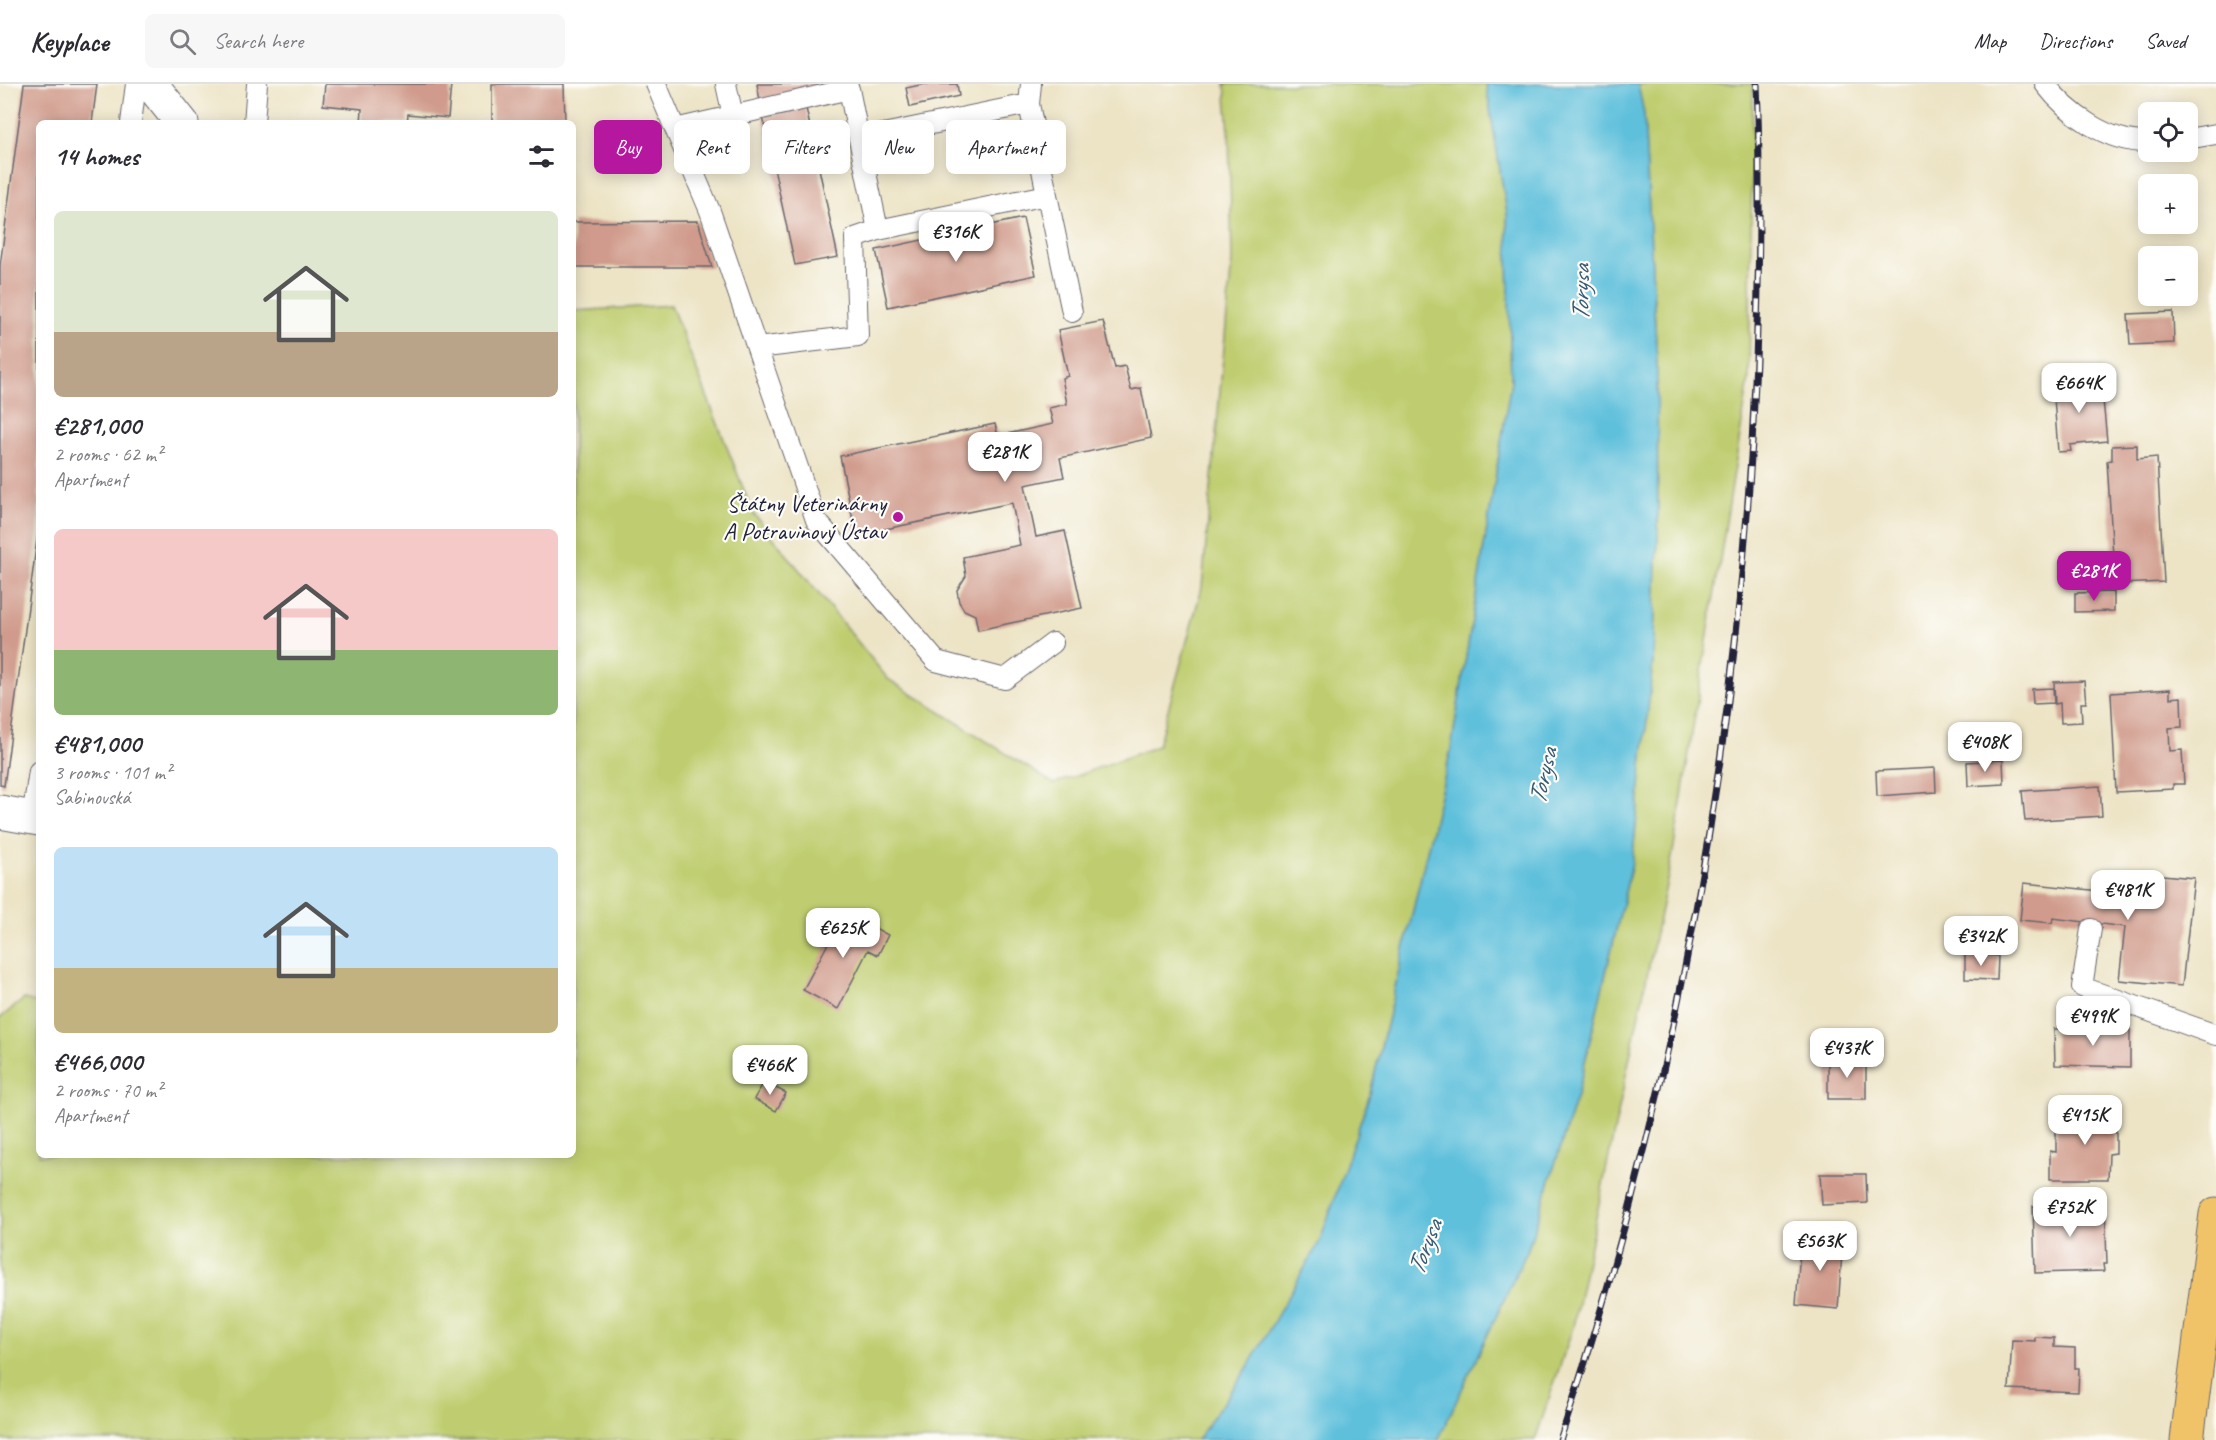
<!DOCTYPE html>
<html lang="en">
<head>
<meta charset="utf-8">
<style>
	:root { --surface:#fff; --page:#f7f7f7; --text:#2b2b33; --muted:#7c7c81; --line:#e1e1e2; --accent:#b5179e }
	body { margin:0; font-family:Caveat,sans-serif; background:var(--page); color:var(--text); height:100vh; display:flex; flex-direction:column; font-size:22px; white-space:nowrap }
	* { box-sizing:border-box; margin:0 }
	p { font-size:20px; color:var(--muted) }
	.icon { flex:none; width:33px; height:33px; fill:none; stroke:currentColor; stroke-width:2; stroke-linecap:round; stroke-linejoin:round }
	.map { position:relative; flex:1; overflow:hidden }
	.drawer { position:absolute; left:36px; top:36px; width:540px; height:1038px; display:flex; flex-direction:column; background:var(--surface); border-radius:9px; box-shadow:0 3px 15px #0003 }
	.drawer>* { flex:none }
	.guide { position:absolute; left:594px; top:36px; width:570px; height:54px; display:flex; gap:12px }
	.controls { position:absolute; left:2138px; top:18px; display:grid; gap:12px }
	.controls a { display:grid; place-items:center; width:60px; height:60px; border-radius:9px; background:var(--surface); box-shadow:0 3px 15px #0003; font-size:30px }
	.price { position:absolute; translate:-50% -51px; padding:0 14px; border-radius:12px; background:#fff; color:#222; font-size:20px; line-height:39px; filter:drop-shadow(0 2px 3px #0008) }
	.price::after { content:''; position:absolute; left:50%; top:36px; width:18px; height:14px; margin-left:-9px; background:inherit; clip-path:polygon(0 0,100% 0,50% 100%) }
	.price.on { background:var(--accent); color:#fff }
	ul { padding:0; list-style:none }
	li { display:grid; align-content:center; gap:12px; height:318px; padding:0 18px }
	li span { display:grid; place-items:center; height:186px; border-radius:9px; color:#555 }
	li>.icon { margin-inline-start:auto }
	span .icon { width:108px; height:108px; fill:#fffc; stroke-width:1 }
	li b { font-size:26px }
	h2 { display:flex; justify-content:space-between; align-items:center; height:72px; padding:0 18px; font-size:26px }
	.chip { padding:0 21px; border-radius:9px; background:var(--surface); box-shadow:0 3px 15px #0003; font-size:21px; line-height:54px }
	.chip.on { background:var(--accent); color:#fff }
	header { display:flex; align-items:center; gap:36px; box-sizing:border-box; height:84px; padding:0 30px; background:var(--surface); border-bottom:2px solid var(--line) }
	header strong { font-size:28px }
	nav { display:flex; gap:33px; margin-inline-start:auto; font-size:21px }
	.search { width:420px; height:54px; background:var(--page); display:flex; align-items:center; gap:15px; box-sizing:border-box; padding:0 21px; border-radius:9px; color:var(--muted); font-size:22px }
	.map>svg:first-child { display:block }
	.green { fill:#bfcd6f; stroke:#707855; stroke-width:1.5 }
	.water { fill:#5ec0dc; stroke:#40718c; stroke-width:1.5 }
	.building { fill:#d09b8c }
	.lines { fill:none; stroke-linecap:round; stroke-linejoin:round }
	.service-casing { stroke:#69666c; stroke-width:22 }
	.minor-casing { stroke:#69666c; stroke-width:35 }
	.primary-casing { stroke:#69666c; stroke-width:35 }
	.service { stroke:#fff; stroke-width:20 }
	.minor { stroke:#fff; stroke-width:33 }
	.primary { stroke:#f0c369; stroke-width:33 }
	.rail-casing { stroke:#22223b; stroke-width:7 }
	.rail { stroke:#fdfcf7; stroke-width:4.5; stroke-dasharray:14; stroke-linecap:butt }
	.poi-dot { fill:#b5179e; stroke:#fdfcf7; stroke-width:2 }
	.labels { text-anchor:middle; stroke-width:4.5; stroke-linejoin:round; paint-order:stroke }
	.poi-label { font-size:24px; fill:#22223b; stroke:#fdfcf7; text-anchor:end }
	.water-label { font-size:26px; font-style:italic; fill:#375973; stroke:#fdfcf7 }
</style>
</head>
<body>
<header>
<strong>Keyplace</strong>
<div class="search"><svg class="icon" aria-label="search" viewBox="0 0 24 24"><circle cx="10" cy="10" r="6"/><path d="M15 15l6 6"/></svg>Search here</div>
<nav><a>Map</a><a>Directions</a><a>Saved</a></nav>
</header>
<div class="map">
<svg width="2216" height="1356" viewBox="0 0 2216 1356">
	<rect width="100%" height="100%" fill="#fdfcf7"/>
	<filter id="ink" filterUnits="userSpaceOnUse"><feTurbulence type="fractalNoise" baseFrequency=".0167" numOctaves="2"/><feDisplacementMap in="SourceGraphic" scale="12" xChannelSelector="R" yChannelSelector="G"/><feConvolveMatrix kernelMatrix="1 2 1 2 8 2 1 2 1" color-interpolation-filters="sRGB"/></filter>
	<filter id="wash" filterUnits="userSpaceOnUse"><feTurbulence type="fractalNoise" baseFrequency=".008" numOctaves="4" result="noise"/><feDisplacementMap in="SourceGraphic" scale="24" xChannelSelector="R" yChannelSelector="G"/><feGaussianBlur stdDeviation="1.35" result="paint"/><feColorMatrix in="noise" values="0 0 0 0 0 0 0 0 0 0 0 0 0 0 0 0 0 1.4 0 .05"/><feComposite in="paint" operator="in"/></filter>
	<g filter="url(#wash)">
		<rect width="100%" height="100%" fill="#ede4c6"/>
		<path class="green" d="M1225,0H1486L1507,129L1511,297L1451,665L1370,1010L1320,1158L1246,1286L1197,1356H0V934L24,915L39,919V1071H573V227L671,221L753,429L888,595L1054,700L1158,662L1202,503L1232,176L1229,47Z
			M1638,0H1753L1749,295L1673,768L1573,1243L1535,1356H1438L1528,1165L1577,1011L1632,779L1653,577L1658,453L1657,279L1644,30Z"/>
		<path class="water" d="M1486,0H1638L1644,30L1657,279L1658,453L1653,577L1632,779L1577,1011L1528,1165L1438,1356H1197L1246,1286L1320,1157L1370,1010L1451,665L1511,297L1507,129Z"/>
		<g id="blocks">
			<path class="building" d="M24,0H97L92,39H39V441L4,702L0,701V182Z
				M325,0H451L448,34L408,30L407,39H361L362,25L323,21Z
				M492,0H564L565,39H492Z
				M757,0H832L760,17Z
				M925,0H957L959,12L910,23L906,4Z
				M806,24L838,173L795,181L763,33Z
				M1023,134L1036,191L888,223L876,166Z
				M698,137L712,183H573V138Z
				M2173,228L2174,259L2130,261L2128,230Z
				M1103,237L1115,284L1125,282L1131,306L1141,304L1151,354L1060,374L1064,393L1025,401L1036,453L1065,447L1082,524L978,546L975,531L964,526L959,518L957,506L966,492L963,473L1020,461L1012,419L856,451L840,372L995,340L998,352L1053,340L1049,324L1067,320L1062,294L1068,292L1058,246Z
				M2101,295L2107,357L2070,361L2071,367L2058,368L2053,300Z
				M2137,361V375L2157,373L2164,498L2119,500V488H2114L2107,377L2112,376V362Z
				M2114,508V527L2075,528V509Z
				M2084,597L2086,619H2081L2082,638L2061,639L2060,619L2055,620L2054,598Z
				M2053,604L2054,619L2033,620L2032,605Z
				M2170,605V614L2181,613L2182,643L2169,644L2170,667L2182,666L2184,700H2173V705L2116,708L2111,609Z
				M2003,676L2004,700L1968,702L1967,678Z
				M1935,684L1936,708L1877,712L1876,687Z
				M2100,702L2102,732L2025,737L2022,707Z
				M2130,788L2194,794L2182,902L2119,896L2125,843L2053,834L2052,839L2020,836L2024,799L2128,810Z
				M845,828L888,851L878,871L868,866L838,925L803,906Z
				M1965,870L1998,872L1997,896L1965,895Z
				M2054,945H2130V983L2055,981Z
				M1828,975L1866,977V1015H1828Z
				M764,998L786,1009L776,1027L754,1015Z
				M2080,1022L2116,1023V1069L2109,1070L2108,1095H2050V1067L2056,1068V1041H2080Z
				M1820,1090H1866L1867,1119L1822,1121Z
				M2105,1119L2107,1180H2103L2104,1187L2035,1189L2033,1122Z
				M1801,1152L1843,1154L1838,1225L1796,1221Z
				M2035,1253L2054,1254V1263L2075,1264V1284H2079L2078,1308L2009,1305L2012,1256L2035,1257Z"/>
		</g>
	</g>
	<g filter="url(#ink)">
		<use href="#blocks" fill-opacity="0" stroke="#69666c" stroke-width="1.5"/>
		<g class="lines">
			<defs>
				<path id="service" d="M656,0L710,127L816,436L936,577L1005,595L1053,559
					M726,0L733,32
					M2045,0C2068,30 2108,59 2148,58
					M1029,20L1031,0
					M131,39L136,0
					M254,39L257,0
					M675,45L849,5L859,55
					M2187,55L2216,50
					M1047,111L1029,20L859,55L878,146L1047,111L1072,228
					M757,264L858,252L855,154L878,146
					M32,734L39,687
					M2091,845L2082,903L2216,951"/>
				<path id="minor" d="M151,0L182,39
					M0,728L39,735"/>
				<path id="primary" d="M2187,1356L2216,1130"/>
			</defs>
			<use href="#service" class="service-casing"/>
			<use href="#minor" class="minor-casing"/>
			<use href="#primary" class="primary-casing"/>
			<use href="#service" class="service"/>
			<use href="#minor" class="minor"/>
			<use href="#primary" class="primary"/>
			<defs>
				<path id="rail" d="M1560,1356C1676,1009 1742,643 1756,277C1759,185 1761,92 1757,0"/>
			</defs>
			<use href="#rail" class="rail-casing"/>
			<use href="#rail" class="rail"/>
		</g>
	</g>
	<circle class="poi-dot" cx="898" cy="433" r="6"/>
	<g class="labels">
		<g class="poi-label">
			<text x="886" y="427">Štátny Veterinárny<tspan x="886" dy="28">A Potravinový Ústav</tspan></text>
		</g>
		<g class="water-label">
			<text transform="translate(1580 209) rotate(-89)" y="9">Torysa</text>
			<text transform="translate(1542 692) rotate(-77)" y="9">Torysa</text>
			<text transform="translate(1424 1163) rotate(-69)" y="9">Torysa</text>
		</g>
	</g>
</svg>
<div class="controls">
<a><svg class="icon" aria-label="locate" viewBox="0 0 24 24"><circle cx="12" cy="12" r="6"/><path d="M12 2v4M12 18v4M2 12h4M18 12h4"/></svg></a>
<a>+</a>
<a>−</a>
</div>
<b class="price" style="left:956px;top:179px">€316K</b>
<b class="price" style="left:2079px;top:330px">€664K</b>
<b class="price" style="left:1005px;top:399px">€281K</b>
<b class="price on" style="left:2094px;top:518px">€281K</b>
<b class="price" style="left:1985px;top:689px">€408K</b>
<b class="price" style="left:2128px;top:837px">€481K</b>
<b class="price" style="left:843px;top:875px">€625K</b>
<b class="price" style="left:1981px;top:883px">€342K</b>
<b class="price" style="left:2093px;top:963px">€499K</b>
<b class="price" style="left:1847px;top:995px">€437K</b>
<b class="price" style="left:770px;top:1012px">€466K</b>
<b class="price" style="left:2085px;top:1062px">€415K</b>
<b class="price" style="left:2070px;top:1154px">€752K</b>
<b class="price" style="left:1820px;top:1188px">€563K</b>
<div class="guide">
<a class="chip on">Buy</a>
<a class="chip">Rent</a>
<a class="chip">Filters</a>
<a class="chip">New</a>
<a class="chip">Apartment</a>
</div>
<section class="drawer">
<h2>14 homes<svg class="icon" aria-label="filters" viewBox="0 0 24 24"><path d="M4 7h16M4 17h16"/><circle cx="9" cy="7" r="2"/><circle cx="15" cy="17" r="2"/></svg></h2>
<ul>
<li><span style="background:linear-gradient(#dfe7d0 65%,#b9a48a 0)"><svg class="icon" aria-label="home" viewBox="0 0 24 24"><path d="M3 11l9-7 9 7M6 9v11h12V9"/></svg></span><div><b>€281,000</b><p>2 rooms · 62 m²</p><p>Apartment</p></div></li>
<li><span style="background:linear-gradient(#f6c9c9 65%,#8fb573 0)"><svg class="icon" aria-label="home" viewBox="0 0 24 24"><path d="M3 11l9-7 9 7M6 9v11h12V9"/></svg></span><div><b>€481,000</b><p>3 rooms · 101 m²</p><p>Sabinovská</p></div></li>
<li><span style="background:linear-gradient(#bfe0f5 65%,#c2b280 0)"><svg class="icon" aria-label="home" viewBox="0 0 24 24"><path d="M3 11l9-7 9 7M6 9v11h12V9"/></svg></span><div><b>€466,000</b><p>2 rooms · 70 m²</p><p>Apartment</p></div></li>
</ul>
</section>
</div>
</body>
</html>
